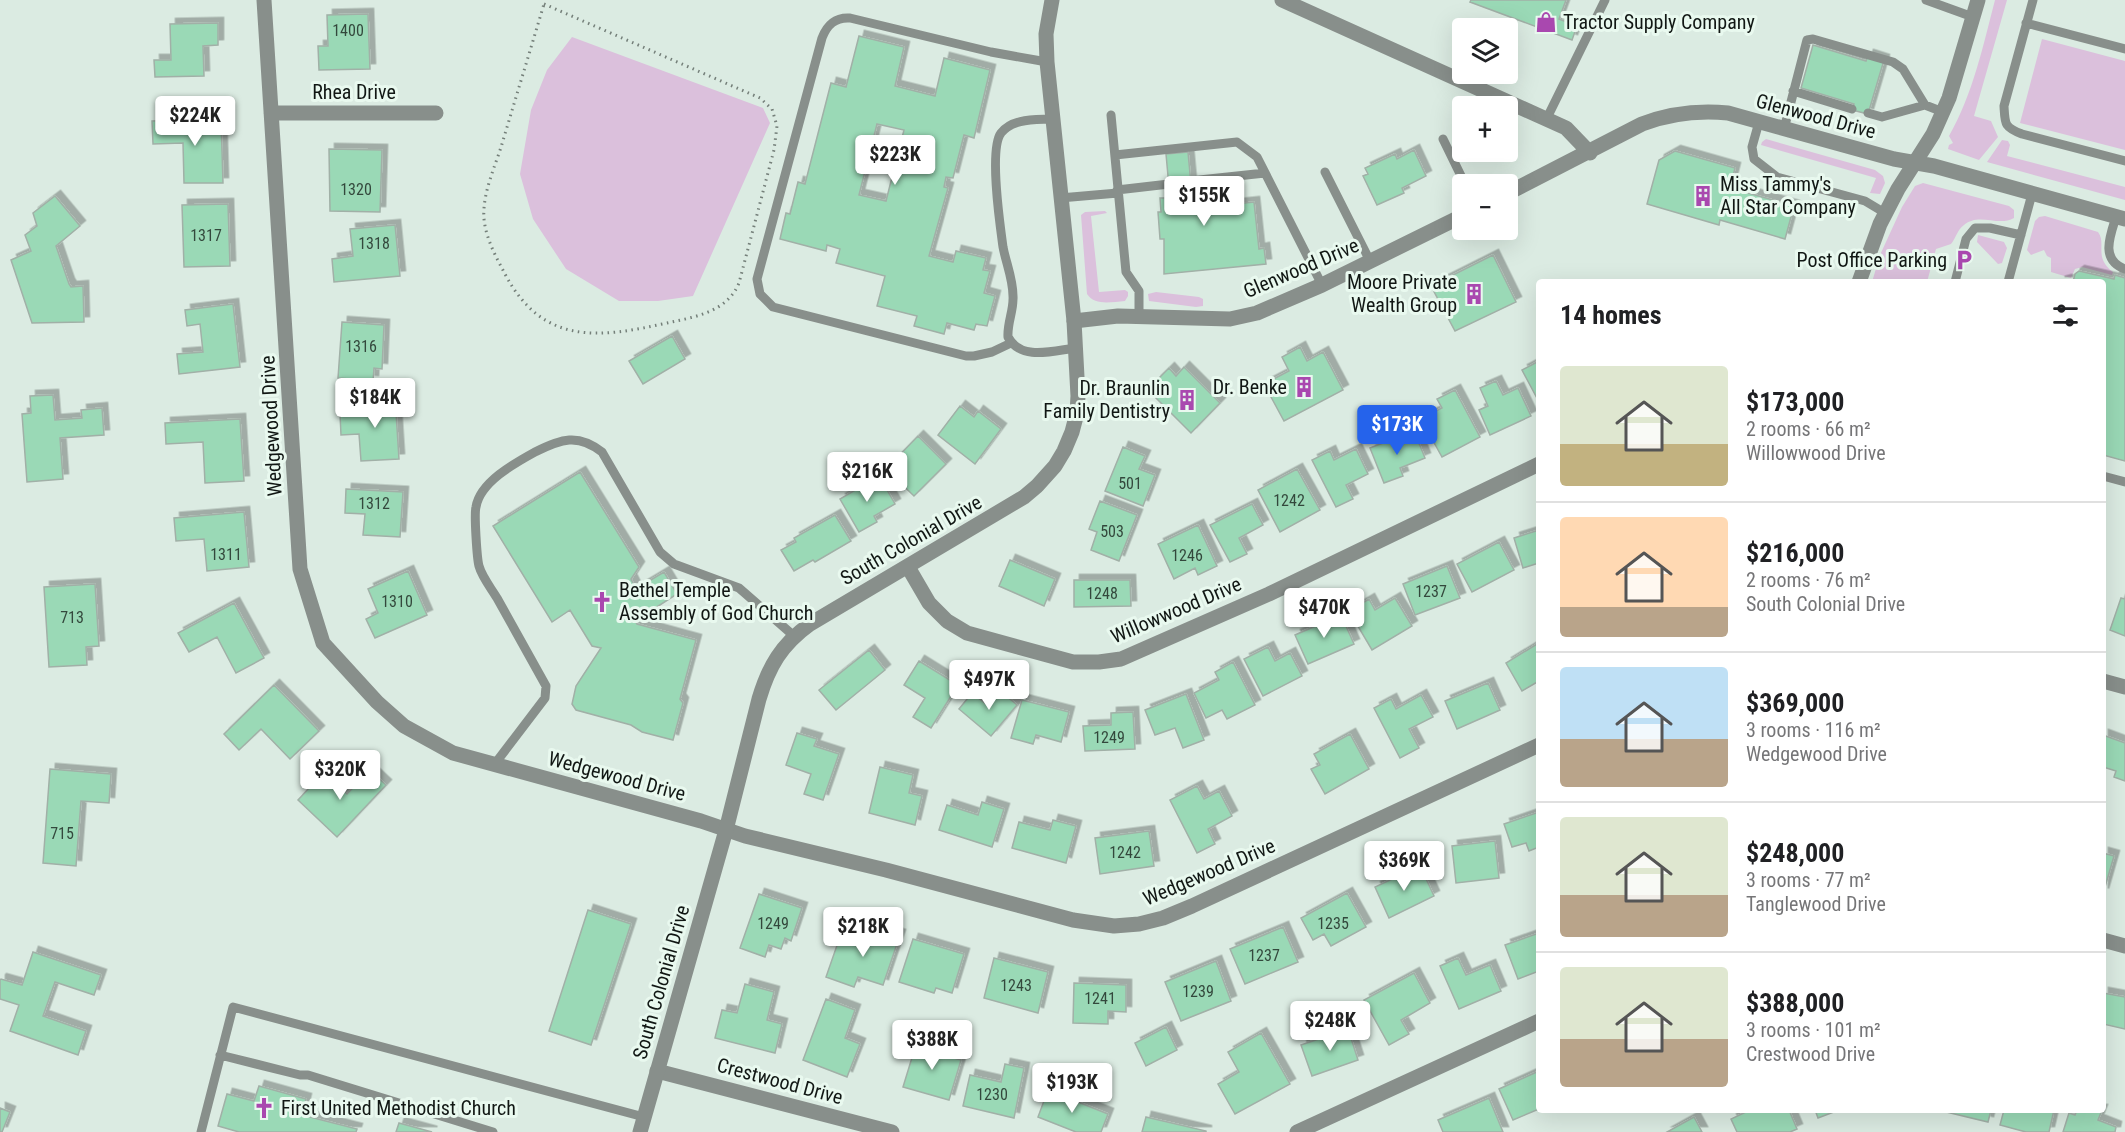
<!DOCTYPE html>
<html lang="en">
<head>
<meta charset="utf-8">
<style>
	:root { --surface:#fff; --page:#f6f6f6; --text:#202124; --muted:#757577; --line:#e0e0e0; --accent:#2563eb }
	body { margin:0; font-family:"Roboto Condensed",sans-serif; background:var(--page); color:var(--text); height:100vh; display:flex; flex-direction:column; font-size:22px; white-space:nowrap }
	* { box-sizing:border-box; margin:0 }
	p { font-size:20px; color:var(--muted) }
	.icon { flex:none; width:33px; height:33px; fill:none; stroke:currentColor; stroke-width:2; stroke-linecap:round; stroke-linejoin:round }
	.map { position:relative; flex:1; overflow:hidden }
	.drawer { position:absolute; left:1536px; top:279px; width:570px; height:834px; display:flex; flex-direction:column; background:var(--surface); border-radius:6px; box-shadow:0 6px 24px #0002 }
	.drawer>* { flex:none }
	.fabs { position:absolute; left:1452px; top:18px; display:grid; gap:12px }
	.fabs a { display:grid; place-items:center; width:66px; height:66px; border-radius:6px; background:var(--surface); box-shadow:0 6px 24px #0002; font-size:30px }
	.price { position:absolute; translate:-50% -51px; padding:0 14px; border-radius:6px; background:#fff; color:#222; font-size:20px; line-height:39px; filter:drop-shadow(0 2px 3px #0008) }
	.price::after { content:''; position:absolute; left:50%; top:36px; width:18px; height:14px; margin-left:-9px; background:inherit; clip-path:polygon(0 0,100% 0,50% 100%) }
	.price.selected { background:var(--accent); color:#fff }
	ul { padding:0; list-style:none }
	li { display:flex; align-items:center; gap:18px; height:150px; padding:0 24px }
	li+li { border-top:2px solid var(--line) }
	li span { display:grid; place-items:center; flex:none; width:168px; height:120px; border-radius:6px; color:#555 }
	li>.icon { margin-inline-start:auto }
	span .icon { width:72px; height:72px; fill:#fffc; stroke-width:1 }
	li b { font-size:26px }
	h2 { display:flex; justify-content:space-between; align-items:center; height:72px; padding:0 24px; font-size:26px }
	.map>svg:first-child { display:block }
	.green { fill:#dbc0dc }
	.building { fill:#9ad9b6; stroke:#a1b0a7; stroke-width:1.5; fill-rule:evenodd; filter:url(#shadow) }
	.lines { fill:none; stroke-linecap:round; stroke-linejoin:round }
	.path { stroke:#747f79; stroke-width:3; stroke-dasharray:1.5 4.5; stroke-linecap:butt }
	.service { stroke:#888f8b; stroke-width:9 }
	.minor { stroke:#888f8b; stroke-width:15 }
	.tertiary { stroke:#888f8b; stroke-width:15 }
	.labels { text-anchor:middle; stroke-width:6; stroke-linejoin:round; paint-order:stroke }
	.number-label { font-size:16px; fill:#33483c }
	.poi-label { font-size:20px; fill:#111714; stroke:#e9f9ef; text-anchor:start }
	.street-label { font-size:20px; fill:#111714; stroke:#e9f9ef }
</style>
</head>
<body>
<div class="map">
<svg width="2125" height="1132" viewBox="0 0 2125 1132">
	<defs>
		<filter id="shadow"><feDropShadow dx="5.5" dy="-5.5" stdDeviation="0" flood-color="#0004"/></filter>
	</defs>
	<rect width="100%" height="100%" fill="#dbebe2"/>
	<path class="green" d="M1995,0H2007L1974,116L1991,121L1998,137L1979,160L1948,149L1949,145L1953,143L1949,136C1973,94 1983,46 1995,0Z
		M572,37L763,108L770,123L693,296L658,301H619L566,269L533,219L520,174L531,110L547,70Z
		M2042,39L2125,61V150L2020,123Z
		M1766,139L1875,170L1883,176L1885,183L1880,194L1870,193L1876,178L1761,145L1762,142Z
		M2002,140L2008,141L2010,145L2007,156L2125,187V200L1987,162Z
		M1923,183L2009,206L2014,210V218C1998,227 1979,212 1964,225C1957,230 1956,238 1951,244L1936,249L1927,282H1872L1880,255L1902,207L1915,186Z
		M1105,211L1107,213L1091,216L1099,292L1125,290L1128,292V296L1125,301C1111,302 1095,306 1087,294L1081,215L1085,212Z
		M2045,216L2098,232C2107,244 2093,257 2113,272L2112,275L2082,267L2075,269L2071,278L2051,272V258L2047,256L2044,250L2031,255L2027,250L2035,221L2039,217Z
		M1978,235L2004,242L2007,248L2002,263L1998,264L1977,242Z
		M1156,292L1199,297L1203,299V306L1196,307L1149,301L1148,294Z"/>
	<path class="building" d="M1471,0H1566L1559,19L1577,26L1572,40L1470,2Z
		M368,14L370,69L319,70L318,46H328L327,15Z
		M218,23V45L203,46L204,76L155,77L154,60H171L170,24Z
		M859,36L904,47L895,86L935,96L944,58L990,70L974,138L964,135L953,178L946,177L944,187L948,188L929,256L953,262L956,251L986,258L983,270L990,271L984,293L995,296L987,326L976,324L974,330L947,323L944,334L914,326L917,316L877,306L885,276L836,263L840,249L827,245L826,251L780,239L786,213L790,214L798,182L805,184L831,83L846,87ZM877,124L904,130L886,201L859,195Z
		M1813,45L1866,61L1868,55L1884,60L1868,114L1852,110L1854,104L1801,88Z
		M221,119L223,183H184L183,143L153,144L152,121Z
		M329,149L382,150L380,212L330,211Z
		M1414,150L1426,176L1402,188L1404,193L1377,205L1363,176L1368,174L1365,168L1395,154L1397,159Z
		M1675,151L1735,168L1730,188L1794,206L1785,239L1720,220L1719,225L1647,204L1659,160Z
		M1188,152L1192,195L1216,193L1217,206L1254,202L1259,249L1264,248L1266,264L1164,274V239H1160L1158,212H1161L1160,198H1170L1166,154Z
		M55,196L80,226L56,246L69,284L71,287L83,286L84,322L32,323L11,260L31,251L25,235L37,226L33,213Z
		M228,204L230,266L184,267L182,205Z
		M395,225L400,276L334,282L332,259L353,256L350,229Z
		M1493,255L1516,302L1455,331L1431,286Z
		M2079,271L2114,279L2115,275L2125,278V461L2103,455V282H2059L2066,280L2073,282L2075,274Z
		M233,304L240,367L179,374L177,354L203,352L200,324L187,326L185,310Z
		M342,322L384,325L382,369L374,368L373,381L338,378Z
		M672,336L685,359L643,384L629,361Z
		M1300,347L1307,361L1323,352L1343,390L1284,421L1264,384L1289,371L1282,357Z
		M1539,361V402L1522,370Z
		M1184,367L1220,403L1191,433L1154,396L1163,388L1156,381L1169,368L1176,376Z
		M1496,381L1503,395L1518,388L1531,416L1490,435L1479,410L1488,406L1480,388Z
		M1455,390L1480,437L1442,457L1421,419L1442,408L1437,399Z
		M53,395L55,420L82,418L81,410L102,408L104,435L60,438L63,479L27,482L22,414L31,413L30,396Z
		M395,397L399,459L361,461L359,434L341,435L340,414L367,413L366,398Z
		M960,406L974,417L978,411L1001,429L975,464L938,435Z
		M240,419L244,481L205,483L203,442L166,444L165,423Z
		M1414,431L1425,458L1400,468L1403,476L1384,483L1370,448Z
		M918,436L946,464L914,496L886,469Z
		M1123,447L1145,456L1139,469L1155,475L1143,506L1105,491Z
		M1356,449L1368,474L1346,485L1353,499L1336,507L1312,460L1330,451L1334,460Z
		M1297,469L1320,510L1280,532L1258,490Z
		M580,472L639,567L631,579L636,589L664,572L677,594L635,621L637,624L696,640L680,699L683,703L673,740L642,732L631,725L576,710L572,704L576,686L601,648L592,646L570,610L552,622L493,526Z
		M879,476L895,504L874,516L877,522L859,532L840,499Z
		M346,489L403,492L400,537L363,535L365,514L345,513Z
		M1100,501L1137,515L1119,561L1091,550L1097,532L1089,529Z
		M1252,504L1263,525L1239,538L1247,554L1230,562L1210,525Z
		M244,512L249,567L207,571L204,539L176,541L174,518Z
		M835,515L851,541L815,562L813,560L794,571L781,550L796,542L794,538Z
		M1198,525L1217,566L1198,575L1195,568L1174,579L1158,544Z
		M1539,530V563L1523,568L1514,538Z
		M1499,542L1514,570L1472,592L1457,564Z
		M1010,560L1055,579L1044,606L999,586Z
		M1447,566L1460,598L1415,615L1403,584Z
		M408,571L427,615L375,638L366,619L378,613L368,589Z
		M1074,580H1130L1131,606L1074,607Z
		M95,584L99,646L86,647L87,665L49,667L44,587Z
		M1395,598L1412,626L1372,650L1349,611L1369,599L1375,610Z
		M2121,598L2125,599V636L2110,630Z
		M234,603L264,658L236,673L217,637L189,652L178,633Z
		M1341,615L1354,644L1308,664L1295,635Z
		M1537,644L1539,647V681L1522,691L1506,663Z
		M1268,647L1275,661L1290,653L1302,676L1263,696L1244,659Z
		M869,650L885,670L836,710L819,690Z
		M919,661L958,685L931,728L913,717L925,698L904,685Z
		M1233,662L1255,705L1227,719L1222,710L1206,718L1194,693L1219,680L1215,672Z
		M1488,683L1500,710L1457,729L1445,701Z
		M274,685L319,731L290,759L261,729L239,750L224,734Z
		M998,689L1017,705L991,736L959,709L972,693L986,704Z
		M1186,694L1204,740L1183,748L1175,728L1155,735L1145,710Z
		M1421,695L1433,717L1409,729L1419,748L1400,758L1374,708L1391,699L1396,709Z
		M1022,700L1069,712L1061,742L1036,735L1033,744L1011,738Z
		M1133,712L1135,749L1085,751L1083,726L1111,725V713Z
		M797,733L817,739L814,746L839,754L823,800L804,794L811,774L786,765Z
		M1350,734L1369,769L1325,794L1311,769L1320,765L1314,754Z
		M2103,735L2125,743V781L2114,777L2116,771L2103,767Z
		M880,767L913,775L909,793L922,796L915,825L869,813Z
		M50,769L111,774L109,803L81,801L76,866L43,863Z
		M370,770L386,785L337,837L298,800L324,772L347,794Z
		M1197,786L1204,799L1219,791L1232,816L1208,829L1215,844L1197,853L1170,800Z
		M982,802L1004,809L992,847L939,830L947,805L978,815Z
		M1539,812V847L1529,851L1526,843L1512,847L1504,824Z
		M1053,820L1076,826L1066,863L1012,848L1019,822L1050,830Z
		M1149,831L1154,866L1100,874L1095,838Z
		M1495,841L1499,878L1456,883L1452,846Z
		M2103,853L2114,856L2103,894Z
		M1420,866L1434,896L1389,918L1375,887Z
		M1347,893L1366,927L1331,946L1324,934L1313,940L1301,918Z
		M759,894L802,908L791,941L785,938L781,949L769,945L765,957L740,948Z
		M588,910L631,924L591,1045L549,1031Z
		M878,927L900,935L883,985L858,977L854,987L826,977L842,931L873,942Z
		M1283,927L1298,962L1245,984L1230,949Z
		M1539,933V971L1518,979L1505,945Z
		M913,939L964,954L952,993L936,988L934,993L899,982Z
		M33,952L101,975L94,995L55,982L43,1016L86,1031L78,1055L10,1031L19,1005L0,999V980L1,979L22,985Z
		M994,958L1048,972L1038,1013L984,998Z
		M1458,958L1466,975L1490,965L1501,991L1459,1009L1440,966Z
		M1216,961L1231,1001L1181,1021L1165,982Z
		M1414,973L1430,1003L1401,1020L1409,1034L1389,1045L1364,1000Z
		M1074,983L1126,985V1012L1108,1011V1024L1073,1023Z
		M745,984L774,992L767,1020L782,1024L775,1053L715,1038L722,1010L737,1013Z
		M2103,993L2125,997V1029L2103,1024Z
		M826,999L855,1010L845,1038L860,1044L847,1077L803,1060Z
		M1166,1027L1177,1050L1146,1066L1135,1043Z
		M1348,1029L1358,1060L1312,1076L1301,1045Z
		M1261,1033L1290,1084L1235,1114L1218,1084L1239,1072L1228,1052Z
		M918,1038L936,1043L933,1052L961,1060L949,1100L903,1087Z
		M1005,1064L1024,1068L1014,1118L963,1106L970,1075L1001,1082Z
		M1539,1071V1109L1513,1120L1499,1089Z
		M259,1086L306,1099L302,1115L357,1129L356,1132H239L218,1126L227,1094L254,1101Z
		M1048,1090L1108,1114L1101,1132H1076L1038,1117Z
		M1489,1098L1503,1132H1443L1438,1120Z
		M0,1108L10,1112L2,1132H0Z
		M1750,1110H1789L1797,1129L1790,1132H1737L1731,1119Z
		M1815,1110H1839L1818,1118Z
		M1938,1110H1991L1988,1122Z
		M2004,1110H2054L2049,1132H2026L2000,1125Z
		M2077,1110H2102L2098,1120L2116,1127L2115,1132H2063L2069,1113L2075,1115Z
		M1146,1117L1206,1131V1132H1142Z
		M1694,1117L1702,1132H1667Z
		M399,1123L432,1132H396Z"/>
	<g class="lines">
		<path class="path" d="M544,4L760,98L772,109L777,126L774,150L739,283C727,312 695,317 667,323C599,338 543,346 505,274C496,257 486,239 484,219C482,194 495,167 502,144C516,97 530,51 544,4Z"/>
		<path class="service" d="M1926,0L1973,17
			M2033,0L2004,106C2005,124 2004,127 2022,134L2125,161
			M2026,23L2125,49
			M1793,91L1852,109
			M1868,113L1882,117L1925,105
			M1111,115L1126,272L1139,291V316
			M1052,119C1035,120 1013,118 1001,133C989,149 1000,225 1003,247C1006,263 1013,279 1013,296C1014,310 1007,323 1008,337C1021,361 1052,351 1075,348
			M1546,120L1605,0
			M1759,122L1752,147L1754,159L1777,177L1865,201L1885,213
			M1784,129L1807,40L1813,39L1893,62L1903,69L1925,105L1943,112
			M1443,139L1465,184
			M1115,155L1237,142L1257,157L1322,285
			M1325,172L1370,261
			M1190,181L1265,173
			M1117,190L1169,184
			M1060,198L1118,193
			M2116,217C2110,236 2100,260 2125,269
			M1955,282L1966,239L1975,228H1990L2021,235
			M2008,282L2032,194
			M1011,343L992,352L974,356H966L773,307L760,294L757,279L822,38C827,25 835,17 850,18L991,52L1047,62
			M2103,476L2125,482
			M494,765L545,698L546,686C530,657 513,627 497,598C491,588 482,577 479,566C477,559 474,514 476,507C480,482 515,463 535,452C561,439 578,433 602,452L660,552L674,564L739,588L794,636
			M220,1055L300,1075H308L493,1132
			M201,1132L233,1007L644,1117"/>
		<path class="minor" d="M264,0L300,569L323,643L377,702L404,726L453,753L701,821L745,836L886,870L1073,920L1114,926L1139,924L1163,918L1192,906L1539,745
			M1282,0L1566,128L1590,153
			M271,113H436
			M1508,193L1642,124C1671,113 1697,110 1728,113L1894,159L1934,166L2125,219
			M1859,282L1880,224L1898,189L1933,134L1949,98L1978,0
			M1074,321L1118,316L1230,319L1257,313L1322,285L1462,216
			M908,567L929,603L947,621L967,633L1073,662H1099L1121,659L1269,594L1539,464
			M2103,681L2125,687
			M2103,940L2125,946
			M657,1071L892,1132
			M1297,1132L1539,1021"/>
		<path class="tertiary" d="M640,1132L726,830L759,699C769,666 781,645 810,624L1024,497L1037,486L1055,466L1064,451L1072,432L1077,413L1078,396L1074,321L1047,62L1046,34L1052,0"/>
	</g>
	<defs>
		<symbol id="shop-bare" viewBox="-9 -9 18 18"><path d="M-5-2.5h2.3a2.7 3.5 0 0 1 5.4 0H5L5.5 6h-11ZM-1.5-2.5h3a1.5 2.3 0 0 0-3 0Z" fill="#a948af" stroke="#e9f9ef" stroke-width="2.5" paint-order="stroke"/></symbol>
		<symbol id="building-bare" viewBox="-9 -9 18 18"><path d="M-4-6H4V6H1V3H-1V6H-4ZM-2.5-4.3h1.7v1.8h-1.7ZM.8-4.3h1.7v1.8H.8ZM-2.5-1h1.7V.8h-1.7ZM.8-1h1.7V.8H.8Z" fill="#a948af" stroke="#e9f9ef" stroke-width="2.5" paint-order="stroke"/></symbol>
		<symbol id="parking-bare" viewBox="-9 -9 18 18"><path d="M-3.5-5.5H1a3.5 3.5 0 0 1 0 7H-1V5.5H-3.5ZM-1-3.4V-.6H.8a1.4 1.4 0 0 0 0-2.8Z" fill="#a948af" stroke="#e9f9ef" stroke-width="2.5" paint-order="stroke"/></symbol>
		<symbol id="church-bare" viewBox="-9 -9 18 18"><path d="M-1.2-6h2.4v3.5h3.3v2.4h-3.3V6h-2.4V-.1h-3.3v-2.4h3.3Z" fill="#a948af" stroke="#e9f9ef" stroke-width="2.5" paint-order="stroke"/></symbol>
	</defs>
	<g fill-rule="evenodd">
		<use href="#shop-bare" x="1531" y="7" width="30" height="30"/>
		<use href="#building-bare" x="1688" y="181" width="30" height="30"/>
		<use href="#parking-bare" x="1949" y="245" width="30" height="30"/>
		<use href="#building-bare" x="1459" y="279" width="30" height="30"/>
		<use href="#building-bare" x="1289" y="372" width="30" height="30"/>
		<use href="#building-bare" x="1172" y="385" width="30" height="30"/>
		<use href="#church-bare" x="587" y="587" width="30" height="30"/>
		<use href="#church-bare" x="249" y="1093" width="30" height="30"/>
	</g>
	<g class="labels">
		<g class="number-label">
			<text x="348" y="36">1400</text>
			<text x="356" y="195">1320</text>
			<text x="206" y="241">1317</text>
			<text x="374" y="249">1318</text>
			<text x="361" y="352">1316</text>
			<text x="1130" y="489">501</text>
			<text x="1289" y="506">1242</text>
			<text x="374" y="509">1312</text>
			<text x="1112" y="537">503</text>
			<text x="226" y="560">1311</text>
			<text x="1187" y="561">1246</text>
			<text x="1431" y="597">1237</text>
			<text x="1102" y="599">1248</text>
			<text x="397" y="607">1310</text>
			<text x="72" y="623">713</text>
			<text x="1109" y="743">1249</text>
			<text x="62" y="839">715</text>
			<text x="1125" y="858">1242</text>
			<text x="773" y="929">1249</text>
			<text x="1333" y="929">1235</text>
			<text x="1264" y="961">1237</text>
			<text x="1016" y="991">1243</text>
			<text x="1198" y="997">1239</text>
			<text x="1100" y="1004">1241</text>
			<text x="992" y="1100">1230</text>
		</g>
		<g class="poi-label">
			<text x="1563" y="29">Tractor Supply Company</text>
			<text x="1720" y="191">Miss Tammy's<tspan x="1720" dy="23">All Star Company</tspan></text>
			<text x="1947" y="267" text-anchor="end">Post Office Parking</text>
			<text x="1457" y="289" text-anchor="end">Moore Private<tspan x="1457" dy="23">Wealth Group</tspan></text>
			<text x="1287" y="394" text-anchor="end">Dr. Benke</text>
			<text x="1170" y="395" text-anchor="end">Dr. Braunlin<tspan x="1170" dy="23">Family Dentistry</tspan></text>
			<text x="619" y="597">Bethel Temple<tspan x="619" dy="23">Assembly of God Church</tspan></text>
			<text x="281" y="1115">First United Methodist Church</text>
		</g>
		<g class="street-label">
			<text x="354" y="99">Rhea Drive</text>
			<text transform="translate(1816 116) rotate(15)" y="7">Glenwood Drive</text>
			<text transform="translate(1301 268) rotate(-23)" y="7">Glenwood Drive</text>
			<text transform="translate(271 426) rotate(-93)" y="7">Wedgewood Drive</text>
			<text transform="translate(911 540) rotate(-30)" y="7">South Colonial Drive</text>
			<text transform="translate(1176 610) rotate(-23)" y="7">Willowwood Drive</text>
			<text transform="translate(617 776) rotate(15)" y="7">Wedgewood Drive</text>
			<text transform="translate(1209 872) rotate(-23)" y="7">Wedgewood Drive</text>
			<text transform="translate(661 982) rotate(-74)" y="7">South Colonial Drive</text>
			<text transform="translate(780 1081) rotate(15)" y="7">Crestwood Drive</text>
		</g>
	</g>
</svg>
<div class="fabs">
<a><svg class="icon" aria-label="layers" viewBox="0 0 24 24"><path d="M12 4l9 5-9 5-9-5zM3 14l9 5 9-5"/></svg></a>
<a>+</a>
<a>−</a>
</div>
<b class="price" style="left:195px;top:147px">$224K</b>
<b class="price" style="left:895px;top:186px">$223K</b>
<b class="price" style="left:1204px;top:227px">$155K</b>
<b class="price" style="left:375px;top:429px">$184K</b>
<b class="price selected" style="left:1397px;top:456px">$173K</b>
<b class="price" style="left:867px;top:503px">$216K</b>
<b class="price" style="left:1324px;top:639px">$470K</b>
<b class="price" style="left:989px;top:711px">$497K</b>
<b class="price" style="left:340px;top:801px">$320K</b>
<b class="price" style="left:1404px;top:892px">$369K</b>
<b class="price" style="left:863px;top:958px">$218K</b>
<b class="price" style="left:1330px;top:1052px">$248K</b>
<b class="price" style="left:932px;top:1071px">$388K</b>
<b class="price" style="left:1072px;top:1114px">$193K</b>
<section class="drawer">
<h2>14 homes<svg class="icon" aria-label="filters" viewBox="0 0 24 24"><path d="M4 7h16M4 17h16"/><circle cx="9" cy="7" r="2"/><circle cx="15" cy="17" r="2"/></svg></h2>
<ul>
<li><span style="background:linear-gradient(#dfe7d0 65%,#c2b280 0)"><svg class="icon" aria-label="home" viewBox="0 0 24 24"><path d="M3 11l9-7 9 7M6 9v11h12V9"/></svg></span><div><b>$173,000</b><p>2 rooms · 66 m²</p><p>Willowwood Drive</p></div></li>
<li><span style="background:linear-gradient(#ffd9b3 75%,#b9a48a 0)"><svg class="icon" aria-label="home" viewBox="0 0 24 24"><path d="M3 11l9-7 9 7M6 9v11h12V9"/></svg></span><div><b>$216,000</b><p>2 rooms · 76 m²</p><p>South Colonial Drive</p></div></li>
<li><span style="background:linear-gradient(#bfe0f5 60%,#b9a48a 0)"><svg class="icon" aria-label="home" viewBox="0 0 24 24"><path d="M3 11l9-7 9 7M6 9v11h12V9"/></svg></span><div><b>$369,000</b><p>3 rooms · 116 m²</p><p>Wedgewood Drive</p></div></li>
<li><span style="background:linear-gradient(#dfe7d0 65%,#b9a48a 0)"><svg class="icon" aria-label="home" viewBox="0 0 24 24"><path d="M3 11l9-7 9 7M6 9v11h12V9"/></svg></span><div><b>$248,000</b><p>3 rooms · 77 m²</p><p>Tanglewood Drive</p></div></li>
<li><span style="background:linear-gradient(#dfe7d0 60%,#b9a48a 0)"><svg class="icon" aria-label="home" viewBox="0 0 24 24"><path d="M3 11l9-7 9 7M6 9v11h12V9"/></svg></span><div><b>$388,000</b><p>3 rooms · 101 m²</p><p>Crestwood Drive</p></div></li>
</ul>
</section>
</div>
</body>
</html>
